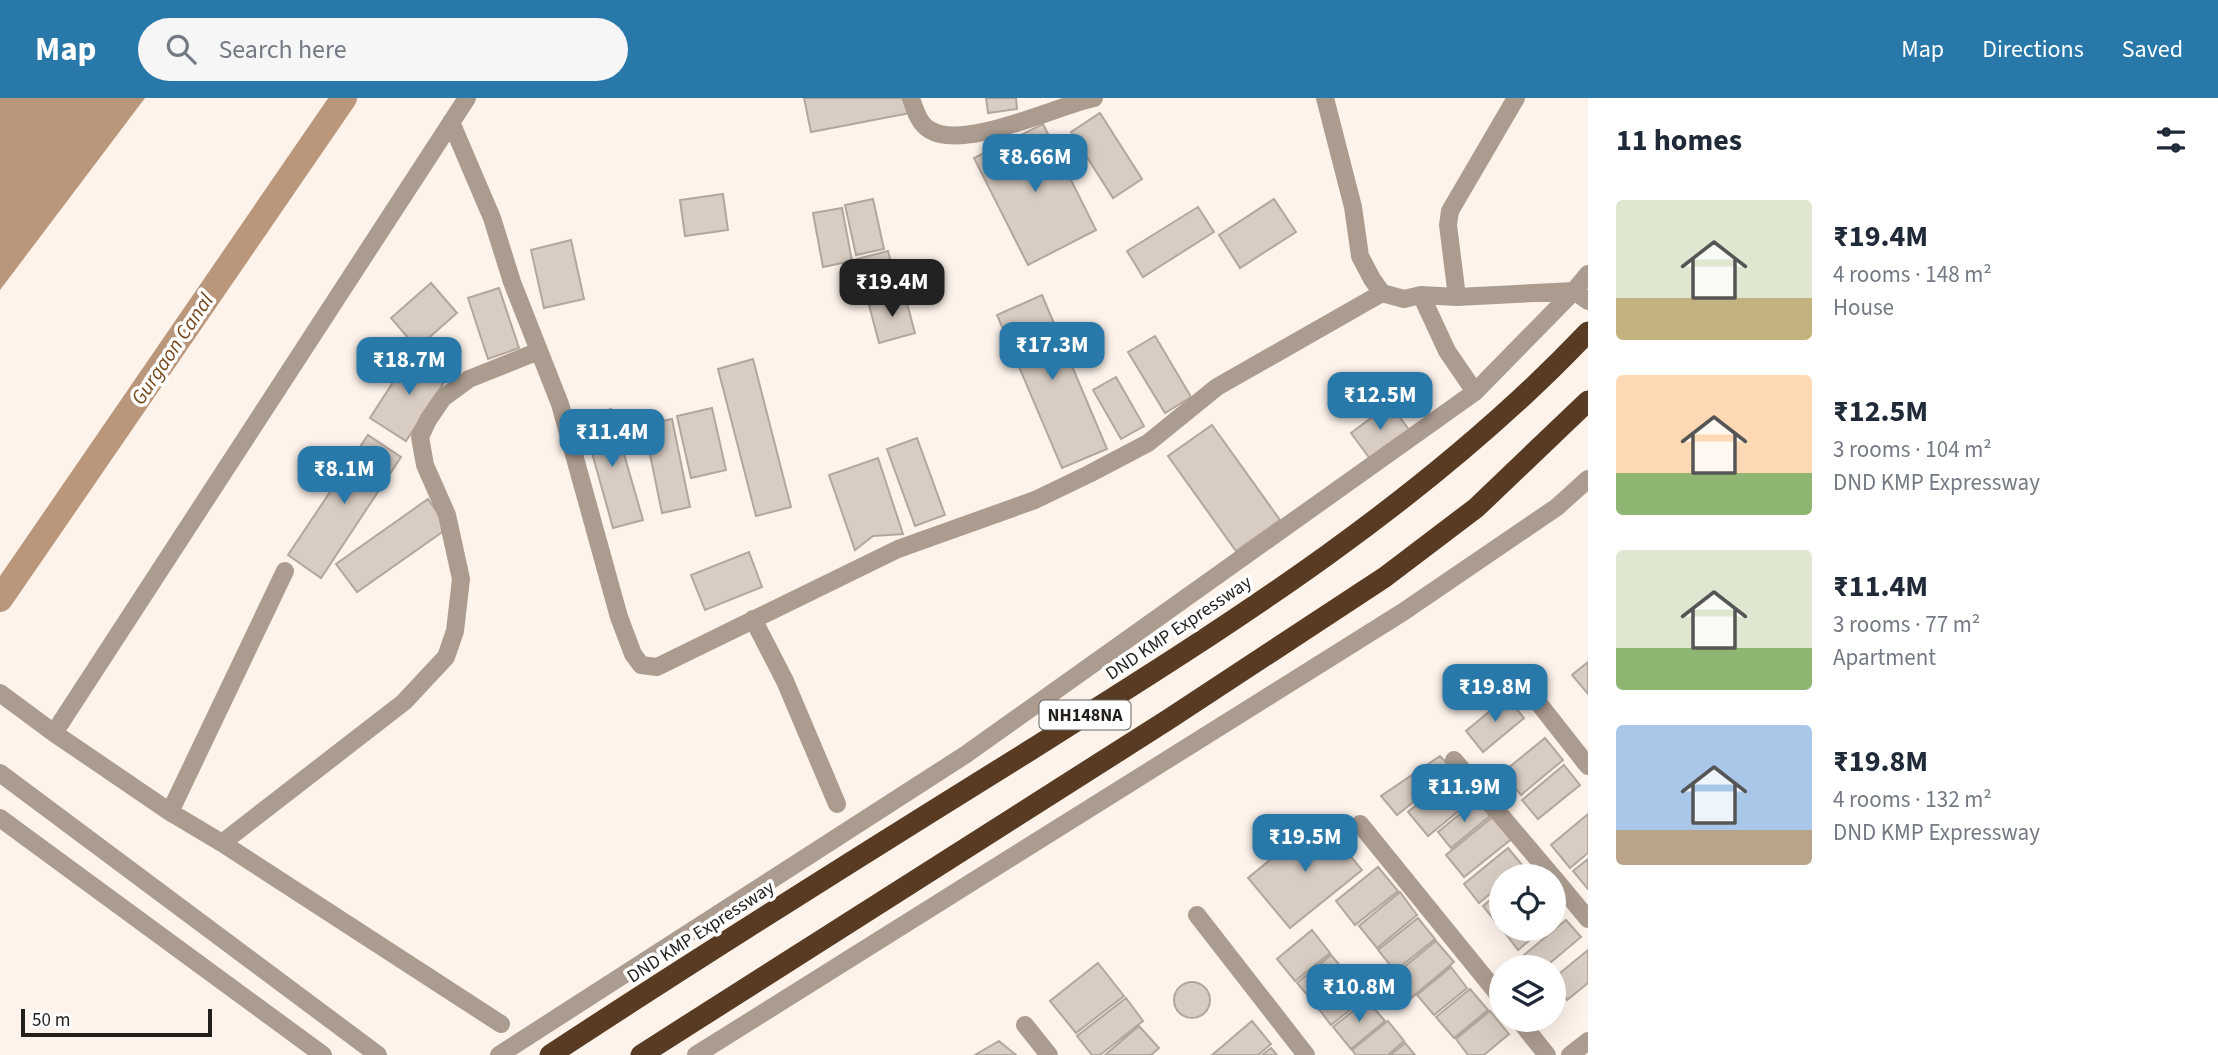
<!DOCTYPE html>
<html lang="en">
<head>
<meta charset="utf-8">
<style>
	:root { --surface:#fff; --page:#f6f6f7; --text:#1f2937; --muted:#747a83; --accent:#2879aa }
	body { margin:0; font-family:"Source Sans 3",sans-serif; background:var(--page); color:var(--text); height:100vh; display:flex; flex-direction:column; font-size:26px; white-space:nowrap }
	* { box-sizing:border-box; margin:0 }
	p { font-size:23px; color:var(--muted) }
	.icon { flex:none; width:38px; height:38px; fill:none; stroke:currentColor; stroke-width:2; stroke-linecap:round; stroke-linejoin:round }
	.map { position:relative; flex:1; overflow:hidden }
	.drawer { display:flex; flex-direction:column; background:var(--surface); width:630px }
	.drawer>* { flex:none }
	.controls { position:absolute; left:1489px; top:766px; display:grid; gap:14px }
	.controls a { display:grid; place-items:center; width:77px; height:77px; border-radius:50%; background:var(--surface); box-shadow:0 7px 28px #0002; font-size:35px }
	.scale { position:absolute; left:21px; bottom:18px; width:191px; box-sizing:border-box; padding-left:7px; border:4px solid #231f1b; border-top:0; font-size:19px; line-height:24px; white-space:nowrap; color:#231f1b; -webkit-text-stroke:5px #fff; paint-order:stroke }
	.price { position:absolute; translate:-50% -60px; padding:0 16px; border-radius:14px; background:var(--accent); color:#fff; font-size:23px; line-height:46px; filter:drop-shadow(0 2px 4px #0008) }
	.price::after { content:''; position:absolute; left:50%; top:42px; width:21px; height:16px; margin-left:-10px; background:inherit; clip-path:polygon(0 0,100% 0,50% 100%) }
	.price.active { background:#222; color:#fff }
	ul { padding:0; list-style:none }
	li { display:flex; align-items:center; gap:21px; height:175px; padding:0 28px }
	li span { display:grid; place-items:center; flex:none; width:196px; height:140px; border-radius:7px; color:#555 }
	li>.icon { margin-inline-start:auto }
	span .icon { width:84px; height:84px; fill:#fffc; stroke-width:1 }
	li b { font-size:30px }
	h2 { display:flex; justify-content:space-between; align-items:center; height:84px; padding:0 28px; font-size:30px }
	header { display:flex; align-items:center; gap:42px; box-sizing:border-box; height:98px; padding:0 35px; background:var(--accent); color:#fff }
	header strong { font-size:33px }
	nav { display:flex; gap:38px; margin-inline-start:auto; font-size:24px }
	.search { width:490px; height:63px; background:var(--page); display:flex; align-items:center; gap:18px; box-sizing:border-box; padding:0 24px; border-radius:38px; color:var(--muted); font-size:26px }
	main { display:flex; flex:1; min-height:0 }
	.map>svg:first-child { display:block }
	.water { fill:#ba977b }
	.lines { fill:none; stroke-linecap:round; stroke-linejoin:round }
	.canal { stroke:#ba977b; stroke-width:26 }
	.building { fill:#d9cdc3; stroke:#b3a79d; stroke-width:2 }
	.minor { stroke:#ac9c90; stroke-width:18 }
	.highway { stroke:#583b22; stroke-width:21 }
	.labels { text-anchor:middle; stroke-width:7; stroke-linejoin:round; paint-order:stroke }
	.shield { fill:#fff; stroke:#65625f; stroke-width:2 }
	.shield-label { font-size:18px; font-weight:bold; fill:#231f1b }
	.street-label { font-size:19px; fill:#231f1b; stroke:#fff }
	.water-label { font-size:21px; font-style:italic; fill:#754619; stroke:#fff }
</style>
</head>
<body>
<header>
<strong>Map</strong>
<div class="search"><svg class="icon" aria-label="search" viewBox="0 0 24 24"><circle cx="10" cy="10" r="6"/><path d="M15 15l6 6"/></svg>Search here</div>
<nav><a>Map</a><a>Directions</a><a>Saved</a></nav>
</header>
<main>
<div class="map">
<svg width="1588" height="957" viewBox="0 0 1588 957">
	<rect width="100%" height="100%" fill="#fdf3eb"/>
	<path class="water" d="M0,0H145L0,192Z"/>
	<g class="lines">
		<path class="canal" d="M0,501L344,0"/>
	</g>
	<path class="building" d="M804,0H902L910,15L811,34Z
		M986,0H1016L1017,11L988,15Z
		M1100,15L1142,81L1113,100L1071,34Z
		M1043,26L1096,132L1028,167L974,60Z
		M723,96L728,132L685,138L680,102Z
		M873,101L884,151L856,157L845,107Z
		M1274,101L1296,134L1240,170L1219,137Z
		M1198,109L1214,134L1143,179L1127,153Z
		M842,110L852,163L823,169L813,115Z
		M571,142L584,201L544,210L531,152Z
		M888,153L899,195L868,203L857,161Z
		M431,185L457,215L417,250L391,220Z
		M499,190L519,250L488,261L468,200Z
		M1042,197L1107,351L1062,370L997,217Z
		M905,198L915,235L879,245L869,207Z
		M1155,238L1191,299L1165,315L1128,254Z
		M412,255L448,278L406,343L370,320Z
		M753,261L791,409L756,418L718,271Z
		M1116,279L1144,328L1121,341L1093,292Z
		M1390,306L1410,333L1371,362L1351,335Z
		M712,310L726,372L691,380L677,318Z
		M611,311L643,422L613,430L582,319Z
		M672,321L690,409L662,415L644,327Z
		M1212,327L1280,422L1236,453L1168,358Z
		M368,337L401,359L321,480L288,457Z
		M917,340L945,417L915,428L887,351Z
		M878,360L903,436L873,438L855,452L829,377Z
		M428,401L448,430L357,494L336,466Z
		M749,454L762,489L705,512L691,477Z
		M1588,564V596L1572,577Z
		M1507,599L1524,620L1483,654L1466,633Z
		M1545,640L1563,662L1521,697L1502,675Z
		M1440,658L1453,672L1397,717L1381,698Z
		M1564,667L1580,687L1538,721L1522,702Z
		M1452,678L1472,702L1428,738L1408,714Z
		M1477,702L1490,718L1451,750L1438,734Z
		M1588,716V755L1570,770L1551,747Z
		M1495,717L1514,739L1464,779L1446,757Z
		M1320,721L1362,772L1290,830L1248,780Z
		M1508,750L1523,768L1511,779H1502V786L1479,805L1464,786Z
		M1588,761V791L1573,773Z
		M1378,769L1398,793L1355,827L1336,803Z
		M1526,772L1532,779H1518Z
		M1502,792V825L1498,827L1483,808Z
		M1400,794L1417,817L1377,850L1359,828Z
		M1554,803L1563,814L1554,822Z
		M1418,820L1435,841L1395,873L1378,852Z
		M1566,822L1581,839L1544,870H1534L1524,857Z
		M1502,831H1543L1518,852Z
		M1312,832L1330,855L1295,883L1277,861Z
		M1436,843L1454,864L1410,901L1392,879Z
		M1588,852V885L1567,902L1554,886V880Z
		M1331,857L1348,877L1314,905L1297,885Z
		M1098,865L1124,898L1076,935L1050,903Z
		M1451,869L1467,890L1434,917L1417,897Z
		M1349,878L1366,899L1331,927L1315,906Z
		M1174 902a18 18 0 1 1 36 0a18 18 0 1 1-36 0Z
		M1470,891L1488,912L1454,940L1436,919Z
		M1126,900L1143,923L1100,957H1092L1077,938Z
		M1367,902L1385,923L1351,951L1333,929Z
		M1490,913L1509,936L1484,957H1468L1456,941Z
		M1252,923L1271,946L1258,957H1212Z
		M1388,923L1404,943L1388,957H1356L1352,952Z
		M1139,928L1159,950L1151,957H1105Z
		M999,943L1016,957H975Z
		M1405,945L1415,957H1391Z
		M1271,950L1277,957H1262Z"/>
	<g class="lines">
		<path class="minor" d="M911,0C915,12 919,26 930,32C964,53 1056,8 1094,0
			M1325,0L1353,109L1360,158L1372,181L1382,195L1404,201L1421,197L1457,199L1574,193
			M451,24L492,120L512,184L560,306L619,519L633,556L641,567L657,569L898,451L1035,402L1089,376L1148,345L1217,289L1382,195
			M1588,176L1574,193L1588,203
			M1421,197L1447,253L1475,294
			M1457,199L1448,127L1450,113L1516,0
			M753,521L785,583L837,706
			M0,595L54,635L170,714L222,745L501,926
			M1540,607L1588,668
			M54,635L467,0
			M1454,662L1553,779
			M0,675L378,957
			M170,714L285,473
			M0,720L323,957
			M1360,726L1502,901
			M222,745L404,604L446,559L455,533L461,481L447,417L425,367L420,339L428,322L443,300L469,281L539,253
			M1554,780L1588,821
			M1197,817L1306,957
			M1519,922L1547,957
			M1025,927L1049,957
			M499,957L965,657L1475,294L1574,193
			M696,957L1403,514L1557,409L1588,381
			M1570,957L1588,943"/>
		<path class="highway" d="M550,957C708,853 868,753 1029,653C1226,529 1427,404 1588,234
			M641,957L1169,621L1385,479L1476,410L1588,303"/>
	</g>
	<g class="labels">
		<rect class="shield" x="1039.5" y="602.5" width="91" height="29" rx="5"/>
		<g class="shield-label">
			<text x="1085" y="623">NH148NA</text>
		</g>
		<g class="street-label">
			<text transform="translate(1178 529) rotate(-34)" y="7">DND KMP Expressway</text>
			<text transform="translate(700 833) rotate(-33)" y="7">DND KMP Expressway</text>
		</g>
		<g class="water-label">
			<text transform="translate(172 251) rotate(-56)" y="7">Gurgaon Canal</text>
		</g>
	</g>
</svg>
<div class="controls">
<a><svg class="icon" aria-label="locate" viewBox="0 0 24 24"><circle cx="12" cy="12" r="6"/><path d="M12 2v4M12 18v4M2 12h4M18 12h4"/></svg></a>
<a><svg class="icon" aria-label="layers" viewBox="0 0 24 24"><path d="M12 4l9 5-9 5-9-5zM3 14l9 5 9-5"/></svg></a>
</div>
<div class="scale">50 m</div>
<b class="price" style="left:1035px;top:96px">₹8.66M</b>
<b class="price active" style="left:892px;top:221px">₹19.4M</b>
<b class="price" style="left:1052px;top:284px">₹17.3M</b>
<b class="price" style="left:409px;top:299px">₹18.7M</b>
<b class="price" style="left:1380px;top:334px">₹12.5M</b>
<b class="price" style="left:612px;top:371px">₹11.4M</b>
<b class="price" style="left:344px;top:408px">₹8.1M</b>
<b class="price" style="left:1495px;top:626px">₹19.8M</b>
<b class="price" style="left:1464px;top:726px">₹11.9M</b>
<b class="price" style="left:1305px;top:776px">₹19.5M</b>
<b class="price" style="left:1359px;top:926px">₹10.8M</b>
</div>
<section class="drawer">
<h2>11 homes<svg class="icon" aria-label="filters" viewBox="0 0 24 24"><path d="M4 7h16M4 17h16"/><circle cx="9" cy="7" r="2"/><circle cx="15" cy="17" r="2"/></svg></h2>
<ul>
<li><span style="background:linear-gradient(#dfe7d0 70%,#c2b280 0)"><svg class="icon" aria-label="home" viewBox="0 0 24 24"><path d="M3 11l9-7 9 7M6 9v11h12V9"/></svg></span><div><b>₹19.4M</b><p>4 rooms · 148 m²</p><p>House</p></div></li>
<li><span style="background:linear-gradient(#ffd9b3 70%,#8fb573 0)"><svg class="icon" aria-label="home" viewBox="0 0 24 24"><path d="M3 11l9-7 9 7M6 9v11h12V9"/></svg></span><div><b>₹12.5M</b><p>3 rooms · 104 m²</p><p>DND KMP Expressway</p></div></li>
<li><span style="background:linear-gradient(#dfe7d0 70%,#8fb573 0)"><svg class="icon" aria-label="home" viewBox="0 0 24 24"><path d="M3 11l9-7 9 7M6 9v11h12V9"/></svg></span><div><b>₹11.4M</b><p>3 rooms · 77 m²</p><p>Apartment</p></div></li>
<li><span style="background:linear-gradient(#a9c7e8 75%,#b9a48a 0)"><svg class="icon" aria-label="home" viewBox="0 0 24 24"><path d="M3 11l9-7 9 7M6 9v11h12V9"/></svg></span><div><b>₹19.8M</b><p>4 rooms · 132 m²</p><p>DND KMP Expressway</p></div></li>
</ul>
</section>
</main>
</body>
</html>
